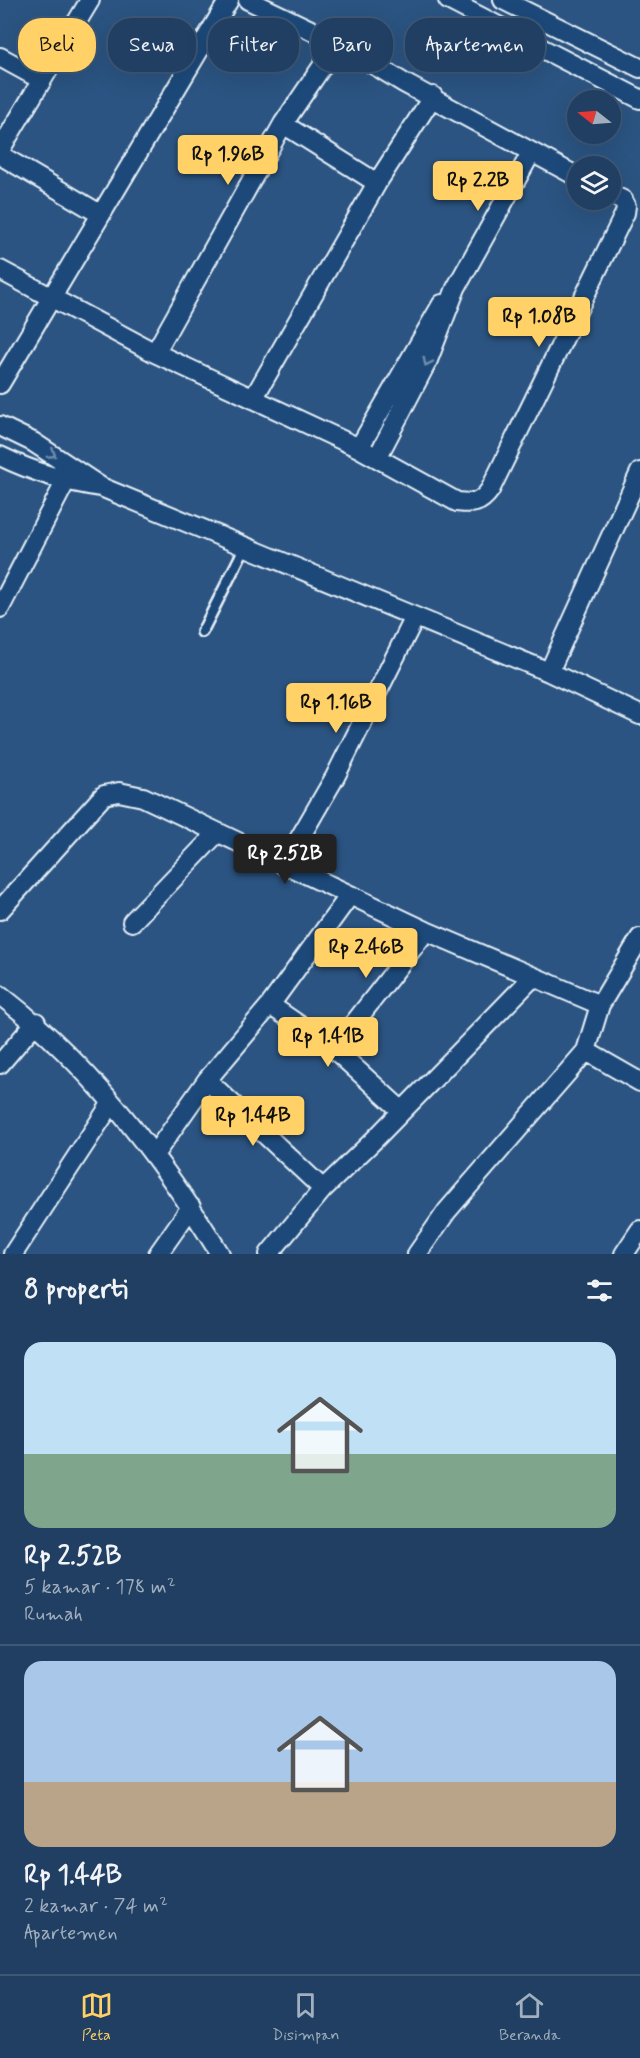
<!DOCTYPE html>
<html lang="id">
<head>
<meta charset="utf-8">
<style>
	:root { --surface:#203f62; --page:#284668; --text:#f1f3f6; --muted:#a2afbe; --line:#3d5877; --accent:#ffd166 }
	body { margin:0; font-family:Mynerve,sans-serif; background:var(--page); color:var(--text); height:100vh; display:flex; flex-direction:column; font-size:22px; white-space:nowrap }
	* { box-sizing:border-box; margin:0 }
	p { font-size:20px; color:var(--muted) }
	.icon { flex:none; width:33px; height:33px; fill:none; stroke:currentColor; stroke-width:2; stroke-linecap:round; stroke-linejoin:round }
	.map { position:relative; height:1254px; overflow:hidden }
	.panel { display:flex; flex-direction:column; background:var(--surface); flex:1 }
	.panel>* { flex:none }
	.hud { position:absolute; left:18px; top:18px; width:604px; height:54px; display:flex; gap:12px }
	.needle { width:39px; rotate:287deg }
	.buttons { position:absolute; left:567px; top:90px; display:grid; gap:12px }
	.buttons a { display:grid; place-items:center; width:54px; height:54px; border-radius:50%; background:var(--surface); box-shadow:0 6px 24px #0002,0 0 0 2px var(--line); font-size:30px }
	.price { position:absolute; translate:-50% -51px; padding:0 14px; border-radius:6px; background:var(--accent); color:#111; font-size:20px; line-height:39px; filter:drop-shadow(0 2px 3px #0008) }
	.price::after { content:''; position:absolute; left:50%; top:36px; width:18px; height:14px; margin-left:-9px; background:inherit; clip-path:polygon(0 0,100% 0,50% 100%) }
	.price.on { background:#222; color:#fff }
	ul { padding:0; list-style:none }
	li { display:grid; align-content:center; gap:12px; height:318px; padding:0 24px }
	li+li { border-top:2px solid var(--line) }
	li span { display:grid; place-items:center; height:186px; border-radius:18px; color:#555 }
	li>.icon { margin-inline-start:auto }
	span .icon { width:108px; height:108px; fill:#fffc; stroke-width:1 }
	li b { font-size:26px }
	h2 { display:flex; justify-content:space-between; align-items:center; height:72px; padding:0 24px; font-size:26px }
	.tag { padding:0 21px; border-radius:24px; background:var(--surface); box-shadow:0 6px 24px #0002,0 0 0 2px var(--line); font-size:21px; line-height:54px }
	.tag.on { background:var(--accent); color:#111 }
	.dock { display:flex; justify-content:space-around; align-items:center; height:84px; border-top:2px solid var(--line); background:var(--surface); font-size:16px; color:var(--muted) }
	.dock a { display:grid; justify-items:center; gap:3px }
	.dock .on { color:var(--accent) }
	.map>svg:first-child { display:block }
	.lines { fill:none; stroke-linecap:round; stroke-linejoin:round }
	.lane-casing { stroke:#e8f1f8; stroke-width:14 }
	.street-casing { stroke:#e8f1f8; stroke-width:22 }
	.lane { stroke:#1f4a7a; stroke-width:9 }
	.street { stroke:#1f4a7a; stroke-width:18 }
	.oneway { stroke:#6f8dac }
</style>
</head>
<body>
<div class="map">
<svg width="640" height="1254" viewBox="0 0 640 1254">
	<rect width="100%" height="100%" fill="#2b5482"/>
	<filter id="ink" filterUnits="userSpaceOnUse"><feTurbulence type="fractalNoise" baseFrequency=".0167" numOctaves="2"/><feDisplacementMap in="SourceGraphic" scale="12" xChannelSelector="R" yChannelSelector="G"/><feConvolveMatrix kernelMatrix="1 2 1 2 8 2 1 2 1" color-interpolation-filters="sRGB"/></filter>
	<g filter="url(#ink)">
		<g class="lines">
			<defs>
				<path id="lane" d="M202,632L245,547"/>
				<path id="street" d="M248,0L338,43L404,83L578,177
					M448,0L640,99
					M503,0L640,68
					M0,57L42,80
					M283,124L377,183
					M0,150L90,0
					M0,155L100,214
					M0,270L155,353L359,448L457,502C473,504 480,504 490,490L625,213L626,206L623,200L610,194
					M155,353L283,124L338,43
					M0,384L229,0
					M253,399L377,183L433,96
					M0,426L33,442L101,487C65,482 33,472 0,456
					M359,448L442,304
					M377,458L428,360L456,288L531,153
					M101,487L549,672L640,715
					M0,608L71,471
					M549,672L640,472
					M284,865L335,777L415,617
					M0,910L104,795L119,792L143,797L426,931L600,1005
					M132,922L217,833
					M0,995C90,1064 161,1157 220,1254
					M270,1005L334,1049L402,1111
					M334,1049L426,931
					M586,1051L640,1082
					M0,1064L36,1022
					M207,1080L323,1189
					M154,1155L207,1080L270,1005L350,895
					M13,1254L111,1104
					M158,1254L191,1207
					M269,1254L323,1189L372,1142L532,978
					M417,1254L447,1211L586,1051L600,1005L640,938
					M624,1254L640,1230"/>
			</defs>
			<use href="#lane" class="lane-casing"/>
			<use href="#street" class="street-casing"/>
			<use href="#lane" class="lane"/>
			<use href="#street" class="street"/>
		</g>
		<defs><path id="oneway-chevron" d="M-2-3.5L2.5 0L-2 3.5" fill="none" stroke-width="1.6" stroke-linecap="round" stroke-linejoin="round" transform="scale(1.5)"/></defs>
		<g class="oneway">
			<use href="#oneway-chevron" transform="translate(427 362) rotate(116)"/>
			<use href="#oneway-chevron" transform="translate(52 454) rotate(32)"/>
		</g>
	</g>
</svg>
<div class="buttons">
<a><svg class="needle" viewBox="-14 -14 28 28"><path d="M0-13l5 13h-10z" fill="#e53935"/><path d="M0 13l5-13h-10z" fill="#a2afbe"/></svg></a>
<a><svg class="icon" aria-label="layers" viewBox="0 0 24 24"><path d="M12 4l9 5-9 5-9-5zM3 14l9 5 9-5"/></svg></a>
</div>
<b class="price" style="left:228px;top:186px">Rp 1.96B</b>
<b class="price" style="left:478px;top:212px">Rp 2.2B</b>
<b class="price" style="left:539px;top:348px">Rp 1.08B</b>
<b class="price" style="left:336px;top:734px">Rp 1.16B</b>
<b class="price on" style="left:285px;top:885px">Rp 2.52B</b>
<b class="price" style="left:366px;top:979px">Rp 2.46B</b>
<b class="price" style="left:328px;top:1068px">Rp 1.41B</b>
<b class="price" style="left:253px;top:1147px">Rp 1.44B</b>
<div class="hud">
<a class="tag on">Beli</a>
<a class="tag">Sewa</a>
<a class="tag">Filter</a>
<a class="tag">Baru</a>
<a class="tag">Apartemen</a>
</div>
</div>
<section class="panel">
<h2>8 properti<svg class="icon" aria-label="filters" viewBox="0 0 24 24"><path d="M4 7h16M4 17h16"/><circle cx="9" cy="7" r="2"/><circle cx="15" cy="17" r="2"/></svg></h2>
<ul>
<li><span style="background:linear-gradient(#bfe0f5 60%,#7fa58c 0)"><svg class="icon" aria-label="home" viewBox="0 0 24 24"><path d="M3 11l9-7 9 7M6 9v11h12V9"/></svg></span><div><b>Rp 2.52B</b><p>5 kamar · 178 m²</p><p>Rumah</p></div></li>
<li><span style="background:linear-gradient(#a9c7e8 65%,#b9a48a 0)"><svg class="icon" aria-label="home" viewBox="0 0 24 24"><path d="M3 11l9-7 9 7M6 9v11h12V9"/></svg></span><div><b>Rp 1.44B</b><p>2 kamar · 74 m²</p><p>Apartemen</p></div></li>
</ul>
</section>
<nav class="dock">
<a class="on"><svg class="icon" aria-label="map" viewBox="0 0 24 24"><path d="M3 6l6-2 6 2 6-2v14l-6 2-6-2-6 2zM9 4v14M15 6v14"/></svg>Peta</a>
<a><svg class="icon" aria-label="saved" viewBox="0 0 24 24"><path d="M7 4h10v16l-5-4-5 4z"/></svg>Disimpan</a>
<a><svg class="icon" aria-label="home" viewBox="0 0 24 24"><path d="M3 11l9-7 9 7M6 9v11h12V9"/></svg>Beranda</a>
</nav>
</body>
</html>
